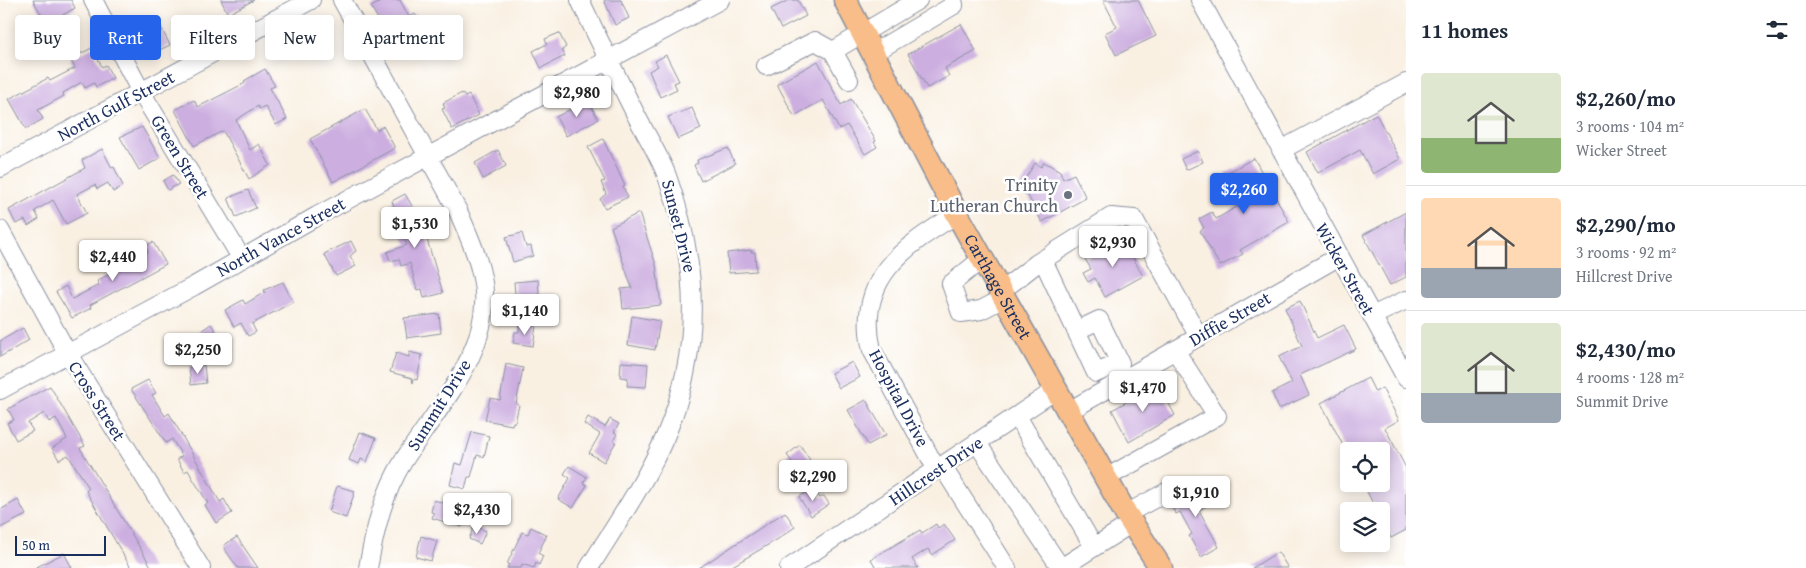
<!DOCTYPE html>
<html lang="en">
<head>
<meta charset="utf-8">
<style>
	:root { --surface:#fff; --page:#f6f6f7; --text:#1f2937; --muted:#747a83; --line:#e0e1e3; --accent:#2563eb }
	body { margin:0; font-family:"Gentium Book Plus",serif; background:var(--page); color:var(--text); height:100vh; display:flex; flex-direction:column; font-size:19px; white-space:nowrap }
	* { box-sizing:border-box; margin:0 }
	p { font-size:16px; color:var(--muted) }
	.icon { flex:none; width:28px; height:28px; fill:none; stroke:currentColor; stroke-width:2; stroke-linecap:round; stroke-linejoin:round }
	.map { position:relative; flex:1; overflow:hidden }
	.panel { display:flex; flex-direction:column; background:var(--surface); width:400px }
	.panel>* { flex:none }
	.top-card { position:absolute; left:15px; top:15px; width:475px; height:45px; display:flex; gap:10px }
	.fabs { position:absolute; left:1340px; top:442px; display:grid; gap:10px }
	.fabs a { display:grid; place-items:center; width:50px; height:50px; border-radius:5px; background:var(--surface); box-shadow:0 2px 12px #0003; font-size:25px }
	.scale { position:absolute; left:15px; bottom:12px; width:91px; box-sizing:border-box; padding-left:5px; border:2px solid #1b2f5e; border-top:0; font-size:14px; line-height:18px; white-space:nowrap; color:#1b2f5e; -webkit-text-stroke:4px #fff; paint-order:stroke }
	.price { position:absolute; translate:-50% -42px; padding:0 11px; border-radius:5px; background:#fff; color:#222; font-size:16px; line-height:32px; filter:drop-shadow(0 1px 2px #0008) }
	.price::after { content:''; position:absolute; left:50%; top:30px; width:15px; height:11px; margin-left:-8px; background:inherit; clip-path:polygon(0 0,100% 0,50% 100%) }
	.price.current { background:var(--accent); color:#fff }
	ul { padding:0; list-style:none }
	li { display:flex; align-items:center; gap:15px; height:125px; padding:0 15px }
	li+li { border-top:1px solid var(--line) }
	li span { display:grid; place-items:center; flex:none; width:140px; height:100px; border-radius:5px; color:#555 }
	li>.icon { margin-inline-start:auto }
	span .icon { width:60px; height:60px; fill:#fffc; stroke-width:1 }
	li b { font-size:21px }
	h2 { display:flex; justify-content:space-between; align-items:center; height:60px; padding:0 15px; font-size:21px }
	.chip { padding:0 18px; border-radius:5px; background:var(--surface); box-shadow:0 2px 12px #0003; font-size:18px; line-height:45px }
	.chip.current { background:var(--accent); color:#fff }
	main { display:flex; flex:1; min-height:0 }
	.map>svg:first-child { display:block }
	.building { fill:#ccafe0 }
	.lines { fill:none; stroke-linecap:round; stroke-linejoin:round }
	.minor-casing { stroke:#8a90a0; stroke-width:20 }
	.major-casing { stroke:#8a90a0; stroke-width:25 }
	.minor { stroke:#fff; stroke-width:18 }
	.major { stroke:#f8bd88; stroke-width:22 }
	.worship-dot { fill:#6b7280; stroke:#fff; stroke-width:2 }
	.labels { text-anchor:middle; stroke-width:5; stroke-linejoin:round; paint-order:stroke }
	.street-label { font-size:18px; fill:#1b2f5e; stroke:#fff }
	.worship-label { font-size:18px; fill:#5b616d; stroke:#fff; text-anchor:end }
</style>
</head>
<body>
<main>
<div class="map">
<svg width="1406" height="568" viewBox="0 0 1406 568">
	<rect width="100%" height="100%" fill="#fff"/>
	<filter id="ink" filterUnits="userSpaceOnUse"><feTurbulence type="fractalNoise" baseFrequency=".02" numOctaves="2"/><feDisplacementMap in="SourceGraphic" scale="10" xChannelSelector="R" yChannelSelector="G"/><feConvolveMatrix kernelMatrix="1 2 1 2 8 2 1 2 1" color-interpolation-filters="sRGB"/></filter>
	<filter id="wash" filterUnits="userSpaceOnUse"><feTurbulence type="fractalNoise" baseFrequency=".0096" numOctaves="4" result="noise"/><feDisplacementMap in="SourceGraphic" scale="20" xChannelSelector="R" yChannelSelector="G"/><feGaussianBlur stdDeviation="1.12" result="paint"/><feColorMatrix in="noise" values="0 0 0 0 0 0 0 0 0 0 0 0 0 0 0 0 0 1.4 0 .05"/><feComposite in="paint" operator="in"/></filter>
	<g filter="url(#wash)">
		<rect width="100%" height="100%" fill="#f9f0e2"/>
		<g id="blocks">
			<path class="building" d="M33,0H71L75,8L47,24Z
				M221,0H254L228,14Z
				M384,0H400L409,17L415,14L421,24L390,39L371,7Z
				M604,0H621L629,18L615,25Z
				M789,0H798L806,16L781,29L771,9Z
				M1103,0H1138L1156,36L1116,55L1105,33L1117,27Z
				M157,20L170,45L149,55L138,29Z
				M961,24L976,51L945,68L949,76L927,88L908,54Z
				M559,33L566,47L562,50L565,56L541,68L533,51L547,44L545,39Z
				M92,48L102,67L106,65L113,78L96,87L94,83L85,88L82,82L63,93L64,96L38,110L43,119L26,129L9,99L48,78L50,81L75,68L70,59Z
				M666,55L679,81L674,83L677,89L660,97L649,71L658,66L655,61Z
				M818,61L841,105L851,99L876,141L874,142L877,147L865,154L847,125L839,129L823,100L794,116L777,84Z
				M265,69L275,86L270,88L287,119L276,125L265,106L259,109L258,106L236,120L250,150L259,144L270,165L249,179L223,131L194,146L175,110L194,100L198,107L245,83L244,81Z
				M462,93L465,97L469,95L479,115L452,129L442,109L445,108L443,103Z
				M588,100L598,119L566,136L556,117Z
				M692,108L701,129L678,139L668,117Z
				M365,109L377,130L383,126L395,148L333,182L310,139Z
				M1376,114L1400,159L1373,174L1360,150L1318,173L1307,152Z
				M142,127L160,158L139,170L120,137Z
				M603,139L625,186L623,187L628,197L605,208L600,199L606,194L601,182L605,181L588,147Z
				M728,148L735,164L701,181L694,165L698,163L697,160Z
				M102,149L112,168L114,167L123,186L113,192L108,183L97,189L95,185L77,194L87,213L66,224L53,200L35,211L39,219L28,226L25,220L16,224L9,210L85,168L82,160Z
				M498,150L506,166L483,179L475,163Z
				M1198,151L1203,162L1186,170L1181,159Z
				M1254,158L1289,222L1240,250L1243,254L1220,266L1200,231L1204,228L1199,219L1212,212L1216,219L1242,204L1225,174Z
				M1044,162L1060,171L1063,179L1074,174L1086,198L1042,222L1028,196L1018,190L1035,163L1041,167Z
				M173,175L179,184L168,190L163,181Z
				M248,190L256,208L236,217L228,198Z
				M405,194L422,223L443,293L424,298L422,289L417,290L410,263L401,266L399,259L390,261L387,252L407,245L395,222L399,220L392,201Z
				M1406,212V277L1390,285L1363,235Z
				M639,213L656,265L661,305L623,309L621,289L632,288L611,227Z
				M522,233L526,247L531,246L533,256L513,262L506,237Z
				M1122,238L1143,276L1105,297L1095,278L1088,282L1083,273L1091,269L1085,259Z
				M351,241L356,251L350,256L356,266L336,276L324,254Z
				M153,242L166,264L90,305L91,308L72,318L56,292L66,286L72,299L99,285L97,281L148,252L145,246Z
				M751,250V252H755L756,271L729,273L727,253Z
				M538,280L540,304L516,306L514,282Z
				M283,282L293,302L252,324L256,332L248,336L241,323L234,327L225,310L243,300L245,304L265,292L264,290Z
				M1300,301L1317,338L1344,325L1356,349L1300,375L1309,395L1279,409L1272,393L1292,383L1279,357L1302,346L1285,308Z
				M439,314L441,333L407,338L404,318Z
				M632,316L660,321L655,350L628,345Z
				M211,324L227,348L204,361L192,337Z
				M525,325L536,326L533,346L513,343L515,332H519V326L525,327Z
				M23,328L29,340L0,357V341Z
				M409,352L422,355L417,380L414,379L413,383L412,378L390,372L396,353L409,357Z
				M621,362L648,364L646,387L627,386L628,378L620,377Z
				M852,362L860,377L839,388L831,373Z
				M506,364L523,368L516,404L519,405L515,422H513L512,425L485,420L490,398L500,400Z
				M204,365L206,383L191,385L189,367Z
				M1368,378L1375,392L1382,388L1399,420L1385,428L1406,468V530L1391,538L1381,519V511H1377L1363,484H1381V451H1346L1321,403Z
				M148,380L156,393L152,395L165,416L169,413L220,502L224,499L232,513L216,523L205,505L208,503L193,479L188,470L184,472L177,459L182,456L172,439L166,443L131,389Z
				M1158,384L1175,415L1129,442L1112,410Z
				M50,386L85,446L80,448L152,568H131L86,491L89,488L68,455L59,460L52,448L67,439L56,418L49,422L44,413L28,423L33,431L16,440L7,423L14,420L8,409Z
				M866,400L886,435L868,445L848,410Z
				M588,417L605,427L610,419L619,424L614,432L617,434L613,441L616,442L604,462L589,453L600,434L584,424Z
				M360,432L376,438L367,462L361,459L359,464L349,460Z
				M472,432L489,436L484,457L477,455L471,477H468L465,489L450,485L455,463L462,465Z
				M800,445L810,460L797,469L787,455Z
				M569,466L587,477L583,483L587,485L573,508L558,499L570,478L564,474Z
				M1201,483L1212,503L1199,510L1219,547L1201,557L1189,536L1192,534L1180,512L1176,514L1169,503Z
				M337,486L355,491L346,518L329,512Z
				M813,488L820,498L824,496L829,504L811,516L799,497Z
				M18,500L26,515L0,528V510Z
				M434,500L467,510L462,527L432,518L434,513L431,512Z
				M785,512L795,527L778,539L729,568H699Z
				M936,524L938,528L944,524L955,540L932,555L928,549L912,559L918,568H876L871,559L920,530L922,533Z
				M474,526L486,531L480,544L469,539Z
				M531,527L547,535L538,553L543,556L539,565L536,563L534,568L522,564L521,568H507L509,565L507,564L522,532L528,534Z
				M421,536L437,541L431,561L416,557Z
				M237,537L258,568H238L226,551L224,545Z
				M1278,552L1288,568H1252Z
				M64,553L72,568H35Z"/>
		</g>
	</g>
	<g filter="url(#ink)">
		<use href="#blocks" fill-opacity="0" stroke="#8a90a0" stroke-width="1"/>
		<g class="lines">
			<defs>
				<path id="minor" d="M93,0L141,92L242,259
					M342,0L458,211C468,234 479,258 483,283C494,349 436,409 404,460C383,493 375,530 368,568
					M580,0C598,39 617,77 636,115C646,135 659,155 667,176C699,265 702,350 665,437C645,483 615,526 589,568
					M1200,0L1406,378
					M833,51L849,80
					M873,53L954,5L953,0
					M766,66L815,41L833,51L918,0
					M1281,150L1406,83
					M0,168L311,0
					M0,230L68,354L201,568
					M982,259L951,284L961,313L981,310L1004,298
					M1043,260L1096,373L1120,363L1099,320L1076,331
					M1000,292L1036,264L1111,217L1134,219L1199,337
					M1372,316L1406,300
					M0,390L194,286L317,216L720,0
					M1069,411L1338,257
					M1017,416L1094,547
					M977,443L1061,568
					M942,466L1007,568
					M937,470L872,350C855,280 903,247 957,214
					M1106,478L1217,416L1175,350
					M1126,514L1174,488
					M789,568L1057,389
					M1061,568L1132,523"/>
				<g id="major">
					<path id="s1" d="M845,0L957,214L1126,514L1161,568"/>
				</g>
			</defs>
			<use href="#minor" class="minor-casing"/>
			<use href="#major" class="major-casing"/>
			<use href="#minor" class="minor"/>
			<use href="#major" class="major"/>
		</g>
	</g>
	<circle class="worship-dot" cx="1068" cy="195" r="5"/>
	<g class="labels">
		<g class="street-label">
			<text transform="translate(116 106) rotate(-28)" y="6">North Gulf Street</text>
			<text transform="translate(180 157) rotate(59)" y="6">Green Street</text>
			<text transform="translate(679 226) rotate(76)" y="6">Sunset Drive</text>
			<text transform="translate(281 237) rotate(-29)" y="6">North Vance Street</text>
			<text transform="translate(1345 269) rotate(61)" y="6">Wicker Street</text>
			<text dy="6" stroke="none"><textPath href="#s1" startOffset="325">Carthage Street</textPath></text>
			<text transform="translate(1230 319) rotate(-30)" y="6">Diffie Street</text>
			<text transform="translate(899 398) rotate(62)" y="6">Hospital Drive</text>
			<text transform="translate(97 401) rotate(58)" y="6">Cross Street</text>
			<text transform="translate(439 405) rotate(-58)" y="6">Summit Drive</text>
			<text transform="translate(936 471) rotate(-34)" y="6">Hillcrest Drive</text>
		</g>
		<g class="worship-label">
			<text x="1058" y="191">Trinity<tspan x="1058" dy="21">Lutheran Church</tspan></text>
		</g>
	</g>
</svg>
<div class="fabs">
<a><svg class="icon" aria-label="locate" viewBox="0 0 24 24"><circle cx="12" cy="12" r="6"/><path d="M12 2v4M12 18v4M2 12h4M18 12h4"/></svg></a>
<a><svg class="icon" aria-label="layers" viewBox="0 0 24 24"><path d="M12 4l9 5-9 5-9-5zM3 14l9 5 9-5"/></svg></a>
</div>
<div class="scale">50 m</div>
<b class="price" style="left:577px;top:118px">$2,980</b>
<b class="price current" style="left:1244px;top:215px">$2,260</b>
<b class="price" style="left:415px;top:249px">$1,530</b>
<b class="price" style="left:1113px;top:268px">$2,930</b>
<b class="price" style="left:113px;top:282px">$2,440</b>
<b class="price" style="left:525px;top:336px">$1,140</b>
<b class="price" style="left:198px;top:375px">$2,250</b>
<b class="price" style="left:1143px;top:413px">$1,470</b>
<b class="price" style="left:813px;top:502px">$2,290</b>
<b class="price" style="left:1196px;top:518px">$1,910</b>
<b class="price" style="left:477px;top:535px">$2,430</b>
<div class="top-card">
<a class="chip">Buy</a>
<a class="chip current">Rent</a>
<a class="chip">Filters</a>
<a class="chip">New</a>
<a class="chip">Apartment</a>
</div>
</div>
<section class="panel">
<h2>11 homes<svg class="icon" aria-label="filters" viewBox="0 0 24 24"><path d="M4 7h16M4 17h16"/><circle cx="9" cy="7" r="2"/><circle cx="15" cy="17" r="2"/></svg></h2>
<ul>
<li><span style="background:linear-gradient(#dfe7d0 65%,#8fb573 0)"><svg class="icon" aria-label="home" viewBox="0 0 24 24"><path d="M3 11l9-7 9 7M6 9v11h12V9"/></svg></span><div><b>$2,260/mo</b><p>3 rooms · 104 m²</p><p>Wicker Street</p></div></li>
<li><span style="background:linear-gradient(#ffd9b3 70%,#9aa5b1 0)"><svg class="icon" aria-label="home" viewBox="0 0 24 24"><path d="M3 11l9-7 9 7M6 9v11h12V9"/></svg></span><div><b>$2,290/mo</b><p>3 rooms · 92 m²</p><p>Hillcrest Drive</p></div></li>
<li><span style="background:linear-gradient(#dfe7d0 70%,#9aa5b1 0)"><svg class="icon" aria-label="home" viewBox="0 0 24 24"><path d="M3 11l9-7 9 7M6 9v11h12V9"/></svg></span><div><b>$2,430/mo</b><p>4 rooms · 128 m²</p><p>Summit Drive</p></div></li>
</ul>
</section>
</main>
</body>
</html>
